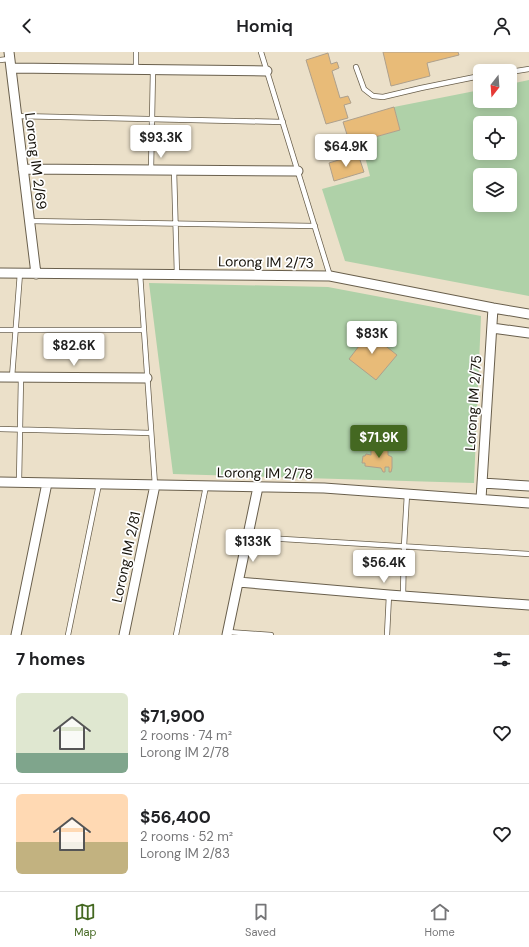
<!DOCTYPE html>
<html lang="en">
<head>
<meta charset="utf-8">
<style>
	:root { --surface:#fff; --page:#f2f2f2; --text:#202124; --muted:#757577; --line:#e0e0e0; --accent:#446821 }
	body { margin:0; font-family:"DM Sans",sans-serif; background:var(--page); color:var(--text); height:100vh; display:flex; flex-direction:column; font-size:15px; white-space:nowrap }
	* { box-sizing:border-box; margin:0 }
	p { font-size:13px; color:var(--muted) }
	.icon { flex:none; width:22px; height:22px; fill:none; stroke:currentColor; stroke-width:2; stroke-linecap:round; stroke-linejoin:round }
	.map { position:relative; height:583px; overflow:hidden }
	.sheet { display:flex; flex-direction:column; background:var(--surface); flex:1 }
	.sheet>* { flex:none }
	.needle { width:26px; rotate:197deg }
	.buttons { position:absolute; left:473px; top:12px; display:grid; gap:8px }
	.buttons a { display:grid; place-items:center; width:44px; height:44px; border-radius:6px; background:var(--surface); box-shadow:0 2px 10px #0003; font-size:20px }
	.price { position:absolute; translate:-50% -34px; padding:0 9px; border-radius:4px; background:#fff; color:#222; font-size:13px; line-height:26px; filter:drop-shadow(0 1px 2px #0008) }
	.price::after { content:''; position:absolute; left:50%; top:24px; width:12px; height:9px; margin-left:-6px; background:inherit; clip-path:polygon(0 0,100% 0,50% 100%) }
	.price.selected { background:var(--accent); color:#fff }
	ul { padding:0; list-style:none }
	li { display:flex; align-items:center; gap:12px; height:100px; padding:0 16px }
	li+li { border-top:1px solid var(--line) }
	li span { display:grid; place-items:center; flex:none; width:112px; height:80px; border-radius:6px; color:#555 }
	li>.icon { margin-inline-start:auto }
	span .icon { width:48px; height:48px; fill:#fffc; stroke-width:1 }
	li b { font-size:17px }
	h2 { display:flex; justify-content:space-between; align-items:center; height:48px; padding:0 16px; font-size:17px }
	header { display:flex; justify-content:space-between; align-items:center; height:52px; padding:0 16px; background:var(--surface); font-size:18px; font-weight:600 }
	.tab-bar { display:flex; justify-content:space-around; align-items:center; height:56px; border-top:1px solid var(--line); background:var(--surface); font-size:11px; color:var(--muted) }
	.tab-bar a { display:grid; justify-items:center; gap:2px }
	.tab-bar .selected { color:var(--accent) }
	.map>svg:first-child { display:block }
	.green { fill:#afd1a8; fill-rule:evenodd }
	.building { fill:#e8bb78; stroke:#aea08c }
	.lines { fill:none; stroke-linecap:round; stroke-linejoin:round }
	.lane-casing { stroke:#695f4c; stroke-width:6 }
	.street-casing { stroke:#695f4c; stroke-width:11 }
	.lane { stroke:#fff; stroke-width:4.5 }
	.street { stroke:#fff; stroke-width:9 }
	.labels { text-anchor:middle; stroke-width:3.5; stroke-linejoin:round; paint-order:stroke }
	.street-label { font-size:14px; fill:#16120a; stroke:#fff }
</style>
</head>
<body>
<header><svg class="icon" aria-label="back" viewBox="0 0 24 24"><path d="M15 5l-7 7 7 7"/></svg>Homiq<svg class="icon" aria-label="person" viewBox="0 0 24 24"><circle cx="12" cy="8" r="4"/><path d="M4 21q1-7 8-7t8 7"/></svg></header>
<div class="map">
<svg width="529" height="583" viewBox="0 0 529 583">
	<rect width="100%" height="100%" fill="#ebe0c9"/>
	<path class="green" d="M529,28V244L345,209L322,137L370,124L361,89L400,78L394,55L480,38V49H510V32ZM480,71H510V101H480ZM480,123H510V153H480Z
		M149,231L328,235L481,264L474,431L173,422Z"/>
	<path class="building" d="M383,0H458L459,3L427,11L430,24L391,34Z
		M328,1L331,12L337,10L339,16L332,19L340,46L348,44L351,51L344,53L348,66L326,72L306,8Z
		M394,55L400,78L350,92L343,70Z
		M358,102L364,120L334,129L329,111Z
		M363,276L397,303L376,328L349,307L359,294L354,288Z
		M371,394L388,395V403L392,405V416L391,420H389V415H385V420H383L381,416L365,414V411H362L363,404H365L366,402L371,403Z"/>
	<g class="lines">
		<defs>
			<path id="lane" d="M261,0L330,224
				M0,8L9,7
				M356,15L364,37L373,44L383,45L421,36L480,24
				M136,18V0
				M510,20L529,17
				M17,64L283,70
				M151,118L153,18
				M174,118L177,223
				M30,169L315,174
				M140,222L155,433
				M0,278H144
				M12,325L20,221
				M0,377L151,381
				M19,430L21,325
				M248,485L529,502
				M403,544L404,494L407,442
				M228,580L271,583
				M68,583L99,432
				M176,583L206,434
				M387,583L389,543"/>
			<path id="street" d="M9,0L36,222
				M11,16L267,19
				M23,117L298,119
				M0,221L330,224L493,256L529,262
				M492,276L529,281
				M0,325L147,326
				M0,430L324,436L529,451
				M482,431L529,434
				M481,447L493,256
				M238,530L389,543L529,553
				M16,583L47,431
				M124,583L155,433
				M227,583L258,435"/>
		</defs>
		<use href="#lane" class="lane-casing"/>
		<use href="#street" class="street-casing"/>
		<use href="#lane" class="lane"/>
		<use href="#street" class="street"/>
	</g>
	<g class="labels">
		<g class="street-label">
			<text transform="translate(36 109) rotate(83)" y="5">Lorong IM 2/69</text>
			<text transform="translate(266 210) rotate(1)" y="5">Lorong IM 2/73</text>
			<text transform="translate(473 351) rotate(-86)" y="5">Lorong IM 2/75</text>
			<text transform="translate(265 421) rotate(1)" y="5">Lorong IM 2/78</text>
			<text transform="translate(126 505) rotate(-78)" y="5">Lorong IM 2/81</text>
		</g>
	</g>
</svg>
<div class="buttons">
<a><svg class="needle" viewBox="-14 -14 28 28"><path d="M0-13l5 13h-10z" fill="#e53935"/><path d="M0 13l5-13h-10z" fill="#757577"/></svg></a>
<a><svg class="icon" aria-label="locate" viewBox="0 0 24 24"><circle cx="12" cy="12" r="6"/><path d="M12 2v4M12 18v4M2 12h4M18 12h4"/></svg></a>
<a><svg class="icon" aria-label="layers" viewBox="0 0 24 24"><path d="M12 4l9 5-9 5-9-5zM3 14l9 5 9-5"/></svg></a>
</div>
<b class="price" style="left:161px;top:107px">$93.3K</b>
<b class="price" style="left:346px;top:116px">$64.9K</b>
<b class="price" style="left:372px;top:303px">$83K</b>
<b class="price" style="left:74px;top:315px">$82.6K</b>
<b class="price selected" style="left:379px;top:407px">$71.9K</b>
<b class="price" style="left:253px;top:511px">$133K</b>
<b class="price" style="left:384px;top:532px">$56.4K</b>
</div>
<section class="sheet">
<h2>7 homes<svg class="icon" aria-label="filters" viewBox="0 0 24 24"><path d="M4 7h16M4 17h16"/><circle cx="9" cy="7" r="2"/><circle cx="15" cy="17" r="2"/></svg></h2>
<ul>
<li><span style="background:linear-gradient(#dfe7d0 75%,#7fa58c 0)"><svg class="icon" aria-label="home" viewBox="0 0 24 24"><path d="M3 11l9-7 9 7M6 9v11h12V9"/></svg></span><div><b>$71,900</b><p>2 rooms · 74 m²</p><p>Lorong IM 2/78</p></div><svg class="icon" aria-label="heart" viewBox="0 0 24 24"><path d="M12 20l-8-8c-3-5 5-10 8-4 3-6 11-1 8 4z"/></svg></li>
<li><span style="background:linear-gradient(#ffd9b3 60%,#c2b280 0)"><svg class="icon" aria-label="home" viewBox="0 0 24 24"><path d="M3 11l9-7 9 7M6 9v11h12V9"/></svg></span><div><b>$56,400</b><p>2 rooms · 52 m²</p><p>Lorong IM 2/83</p></div><svg class="icon" aria-label="heart" viewBox="0 0 24 24"><path d="M12 20l-8-8c-3-5 5-10 8-4 3-6 11-1 8 4z"/></svg></li>
</ul>
</section>
<nav class="tab-bar">
<a class="selected"><svg class="icon" aria-label="map" viewBox="0 0 24 24"><path d="M3 6l6-2 6 2 6-2v14l-6 2-6-2-6 2zM9 4v14M15 6v14"/></svg>Map</a>
<a><svg class="icon" aria-label="saved" viewBox="0 0 24 24"><path d="M7 4h10v16l-5-4-5 4z"/></svg>Saved</a>
<a><svg class="icon" aria-label="home" viewBox="0 0 24 24"><path d="M3 11l9-7 9 7M6 9v11h12V9"/></svg>Home</a>
</nav>
</body>
</html>
